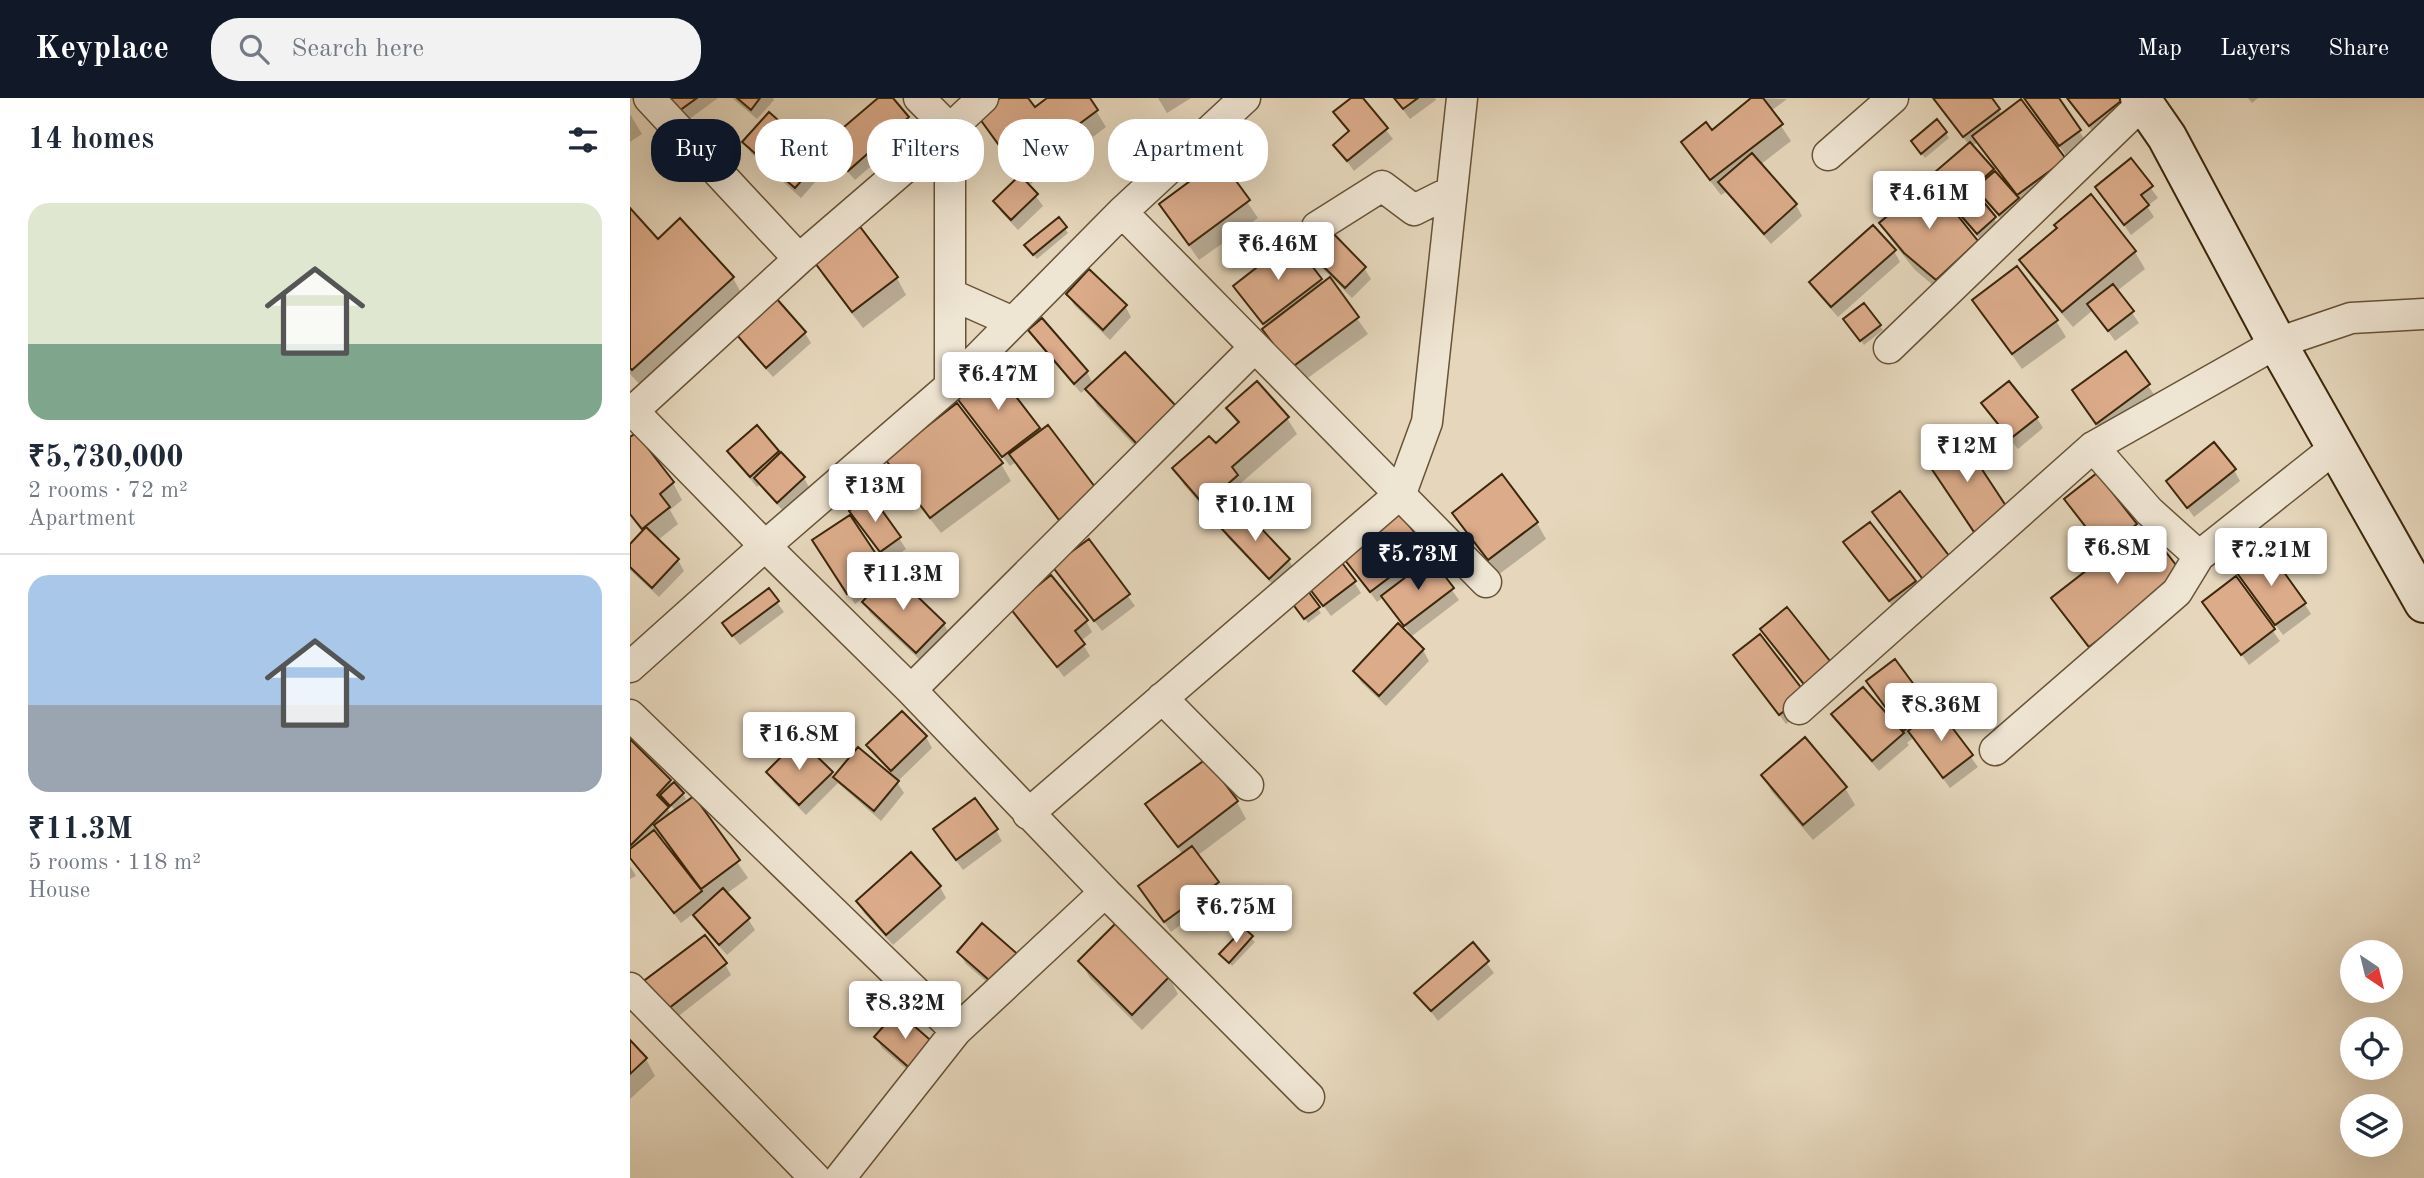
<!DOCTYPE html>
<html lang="en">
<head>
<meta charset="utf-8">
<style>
	:root { --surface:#fff; --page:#f2f2f3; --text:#1f2937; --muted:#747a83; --line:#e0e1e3; --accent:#111827 }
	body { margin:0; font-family:"Old Standard TT",serif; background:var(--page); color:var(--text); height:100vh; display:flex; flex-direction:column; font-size:26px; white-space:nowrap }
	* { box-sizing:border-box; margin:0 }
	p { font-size:23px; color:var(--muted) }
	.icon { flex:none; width:38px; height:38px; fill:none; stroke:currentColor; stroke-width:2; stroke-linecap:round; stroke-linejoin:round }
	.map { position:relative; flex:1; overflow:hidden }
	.panel { display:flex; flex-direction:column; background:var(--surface); width:630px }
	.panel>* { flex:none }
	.hud { position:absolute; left:21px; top:21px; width:665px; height:63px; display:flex; gap:14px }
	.needle { width:46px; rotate:145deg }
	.fabs { position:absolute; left:1710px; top:842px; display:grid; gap:14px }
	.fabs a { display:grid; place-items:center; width:63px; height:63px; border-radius:50%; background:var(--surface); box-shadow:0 7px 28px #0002; font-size:35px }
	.price { position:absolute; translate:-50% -60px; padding:0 16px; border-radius:7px; background:#fff; color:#222; font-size:23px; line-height:46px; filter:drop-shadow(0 2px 4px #0008) }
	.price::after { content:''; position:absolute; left:50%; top:42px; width:21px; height:16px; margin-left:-10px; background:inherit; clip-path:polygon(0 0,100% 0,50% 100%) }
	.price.selected { background:var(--accent); color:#fff }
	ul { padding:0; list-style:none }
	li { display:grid; align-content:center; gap:14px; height:371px; padding:0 28px }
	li+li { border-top:2px solid var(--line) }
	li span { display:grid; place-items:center; height:217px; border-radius:21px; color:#555 }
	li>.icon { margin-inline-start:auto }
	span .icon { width:126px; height:126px; fill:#fffc; stroke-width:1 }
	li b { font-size:30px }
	h2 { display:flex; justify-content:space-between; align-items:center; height:84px; padding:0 28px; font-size:30px }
	.pill { padding:0 24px; border-radius:28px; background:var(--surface); box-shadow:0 7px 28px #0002; font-size:24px; line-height:63px }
	.pill.selected { background:var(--accent); color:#fff }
	header { display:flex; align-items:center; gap:42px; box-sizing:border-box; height:98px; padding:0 35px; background:var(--accent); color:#fff }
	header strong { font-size:33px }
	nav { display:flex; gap:38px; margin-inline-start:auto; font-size:24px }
	.search { width:490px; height:63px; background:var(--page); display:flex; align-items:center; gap:18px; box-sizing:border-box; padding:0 24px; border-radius:28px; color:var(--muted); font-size:26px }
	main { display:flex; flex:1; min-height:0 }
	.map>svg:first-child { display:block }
	.shadow { fill:#0003; fill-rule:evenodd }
	.building { fill:#dbab8a; stroke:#3d270b; stroke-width:2 }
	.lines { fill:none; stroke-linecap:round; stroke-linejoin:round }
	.street-casing { stroke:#675337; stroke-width:33 }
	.secondary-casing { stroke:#3d270b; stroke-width:42 }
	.street { stroke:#efe5d3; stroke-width:30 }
	.secondary { stroke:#efe5d3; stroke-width:38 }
</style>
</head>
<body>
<header>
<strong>Keyplace</strong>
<div class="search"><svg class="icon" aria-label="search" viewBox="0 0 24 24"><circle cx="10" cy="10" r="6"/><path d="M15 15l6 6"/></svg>Search here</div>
<nav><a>Map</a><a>Layers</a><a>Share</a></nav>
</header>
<main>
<section class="panel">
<h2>14 homes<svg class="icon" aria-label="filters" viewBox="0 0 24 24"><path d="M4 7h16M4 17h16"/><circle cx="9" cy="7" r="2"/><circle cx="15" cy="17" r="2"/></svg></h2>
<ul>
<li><span style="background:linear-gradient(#dfe7d0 65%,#7fa58c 0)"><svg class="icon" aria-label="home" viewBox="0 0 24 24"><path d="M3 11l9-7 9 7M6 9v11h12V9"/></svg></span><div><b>₹5,730,000</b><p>2 rooms · 72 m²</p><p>Apartment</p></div></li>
<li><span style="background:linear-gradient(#a9c7e8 60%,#9aa5b1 0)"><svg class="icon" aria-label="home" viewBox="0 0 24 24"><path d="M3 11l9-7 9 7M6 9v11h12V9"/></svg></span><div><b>₹11.3M</b><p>5 rooms · 118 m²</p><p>House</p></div></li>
</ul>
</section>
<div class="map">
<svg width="1794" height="1080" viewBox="0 0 1794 1080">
	<rect width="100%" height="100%" fill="#e6d7bc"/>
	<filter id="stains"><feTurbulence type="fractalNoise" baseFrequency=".00286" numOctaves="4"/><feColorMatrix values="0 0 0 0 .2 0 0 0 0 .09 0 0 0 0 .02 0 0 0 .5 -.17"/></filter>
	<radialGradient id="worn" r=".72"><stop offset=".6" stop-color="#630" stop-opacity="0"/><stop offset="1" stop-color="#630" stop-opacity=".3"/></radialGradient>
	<path class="shadow" d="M36,0H88L54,25Z
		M102,0H143L144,2L127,21Z
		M251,0H261L284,31L225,82L203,57L197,47Z
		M373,0H395L404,12L420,0H458L476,29L398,88L413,108L388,132L371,114L365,103L391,79L349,18Z
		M528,0H561L537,15Z
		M723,0H731L763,41L724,73L705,47L720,35L706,15Z
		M764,0H805L806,2L780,21Z
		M1120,0L1157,1L1141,13L1161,43L1130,67L1166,107L1172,118L1141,146L1096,94L1091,97L1063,61L1054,45L1081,34L1122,3Z
		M1303,0H1360L1372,17L1434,62L1376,127L1351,97L1348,100L1371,130L1354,146L1326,113L1323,115L1347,144L1356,160L1316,198L1285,172L1261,142L1251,125L1308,93L1301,80L1339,47ZM1348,44L1374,81L1372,83L1342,48Z
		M1396,0H1426L1456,43L1436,58Z
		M1437,0H1487L1496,15L1466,38Z
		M1618,0H1628L1622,5Z
		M0,16L12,36L0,44Z
		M1316,35L1319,40L1295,60L1286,49Z
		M114,44L190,61L196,72L171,100L121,55Z
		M1501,63L1528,100L1517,108L1524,119L1501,137L1467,89Z
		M590,64L628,120L569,162L531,107Z
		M1460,99L1505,154L1515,171L1487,193L1509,225L1485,243L1463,212L1443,229L1401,179L1391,162L1429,131Z
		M0,113L28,143L50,123L103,180L115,202L16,293L0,276Z
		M428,121L438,135L407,161L399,152Z
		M227,129L267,180L276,197L233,230L193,178L184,162Z
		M675,148L734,170L741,181L722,200L681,159Z
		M1264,153L1270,164L1208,219L1187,195L1181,184Z
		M691,182L694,186L700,182L738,236L671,285L643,248L634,231L636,230L612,199Z
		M438,196L495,208L501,219L480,242L444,207Z
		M1344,203L1426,223L1436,239L1392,271Z
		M412,223L457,274L463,286L495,256L517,361L467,308L457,290L451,295L407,244L400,233Z
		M1218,226L1250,228L1253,232L1234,247Z
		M175,235L181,245L143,279L114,247L108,236Z
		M1496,255L1525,298L1474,336L1450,304Z
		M335,310L408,331L411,335L418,329L440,438L386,364L380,368Z
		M598,311L657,320L667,336L611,385L616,394L585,422L554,387L544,371L585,348L608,327Z
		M1360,316L1407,320L1413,330L1388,351Z
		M5,337L43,385L52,402L40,412L48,426L28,442L48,462L54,473L29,499L0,472V448L13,435L0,418V342Z
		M100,353L148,354L174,380L180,391L155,415L129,387L127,389L106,364Z
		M257,361L371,366L381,383L311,435L267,378Z
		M1604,372L1610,383L1564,419L1538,383Z
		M1443,412L1505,427L1509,434L1470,565L1433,517L1424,500L1478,458Z
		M824,416L907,425L916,441L868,477L834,432Z
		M228,424L269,440L276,451L257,464Z
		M592,429L659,462L665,473L646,490L598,440Z
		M458,443L505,508L472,533L431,480Z
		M1215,445L1285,484L1291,494L1266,513Z
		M796,452L801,463L829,502L782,538L754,499L747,504L713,457Z
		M191,453L254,471L258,479L261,476L314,526L320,537L293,565L240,515L234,504L239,496L225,506Z
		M1606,481L1650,543L1619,567L1574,504Z
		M724,484L731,495L701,518L678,487Z
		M1616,486L1674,505L1681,516L1653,537Z
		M675,492L691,515L678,525L664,506Z
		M147,504L154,514L110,547L101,536Z
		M382,510L456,523L462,534L451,543L460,558L434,579Z
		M1157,511L1184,599L1132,531Z
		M793,552L799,563L756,608L731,584L725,574Z
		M1105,557L1181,608L1156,626Z
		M1238,584L1300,612L1303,616L1307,613L1348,669L1320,690L1283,640L1277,645L1279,647L1249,673L1210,628L1203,617L1263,624L1265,622Z
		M272,615L296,639L302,650L267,684L274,695L251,723L208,685L176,717L144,685L138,674L201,675L204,680L228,651L260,678L262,676L245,658L238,647Z
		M0,643L53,696L56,701L46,710L48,712L63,700L118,780L96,796L118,821L125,832L97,857L71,828L64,815L51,825L0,759ZM41,708L46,713L41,717L38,711ZM34,740L49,761L46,763L30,743Z
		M575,663L607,704L616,721L567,758L594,795L541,834L510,789L553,757L518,707Z
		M1133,678L1215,690L1225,707L1183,742L1142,694Z
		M366,732L372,743L333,772L311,742Z
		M0,768L6,778L0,781Z
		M310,789L316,800L263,847L234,815L228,804Z
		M614,833L625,844L602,868L592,856Z
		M843,847L864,875L808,923L787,895Z
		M329,855L397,872L374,899L336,866Z
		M450,863L539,879L548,896L512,932L460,880Z
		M95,866L101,877L41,924L20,896Z
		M246,939L305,948L290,983L252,950Z
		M0,945L16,961L25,978L0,1001Z"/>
	<path class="building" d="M36,0H67L46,15Z
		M107,0H130L121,12Z
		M248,0H263L279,19L218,73L194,46Z
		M370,0H398L405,9L417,0H460L468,12L387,72L347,17Z
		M721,0H733L758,30L717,63L703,47L719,33L703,14Z
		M764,0H788L773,11Z
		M1121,0H1133L1153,26L1080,82L1051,44L1076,24L1082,32Z
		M1303,0H1362L1370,11L1333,39Z
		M1394,0H1429L1451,32L1429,48Z
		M1437,0H1489L1491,3L1459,28Z
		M1391,1L1436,61L1387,97L1342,38Z
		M139,14L191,60L165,90L112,44Z
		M1307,21L1317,34L1291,56L1281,43Z
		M1340,44L1364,71L1342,90L1366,119L1347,136L1298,80Z
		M1122,55L1167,106L1134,136L1088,84Z
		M1501,60L1523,88L1511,97L1519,107L1494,127L1465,89Z
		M590,61L620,102L559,147L529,106Z
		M1365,73L1389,100L1369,117L1345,90Z
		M390,77L408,96L381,122L363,103Z
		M1300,83L1348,143L1306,182L1274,155L1249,125Z
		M1461,96L1506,153L1432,214L1389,162L1427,130L1424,127Z
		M0,110L28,141L50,120L104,179L2,272L0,270Z
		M429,119L437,129L403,157L394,147Z
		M228,126L268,179L222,214L182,161Z
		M695,127L736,169L715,190L673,148Z
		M1243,127L1266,152L1201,209L1179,184Z
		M662,142L692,181L633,226L603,188Z
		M1387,168L1428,222L1382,256L1342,202Z
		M459,171L497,207L473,232L436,196Z
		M700,179L729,219L661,270L632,231Z
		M1483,186L1504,213L1478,233L1457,206Z
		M146,200L176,234L136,270L106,236Z
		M1234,205L1251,227L1230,243L1213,221Z
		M412,220L458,273L444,286L398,232Z
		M1496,253L1520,286L1466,326L1442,292Z
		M495,254L546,308L507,346L455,291Z
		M364,270L410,330L372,359L326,299Z
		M627,283L659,319L602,369L608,377L574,407L542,370L579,338L586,345L609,324L596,310Z
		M1379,283L1408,319L1380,341L1351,305Z
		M327,305L373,365L300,420L255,361Z
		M127,327L149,353L120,379L97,353Z
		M418,327L468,393L429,422L379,356Z
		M6,335L44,384L30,396L40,409L12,431L0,416V339Z
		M1330,338L1378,411L1344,434L1295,361Z
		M1584,344L1606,371L1557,410L1536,383Z
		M151,354L175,379L147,405L124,380Z
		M1467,375L1507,426L1473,451L1434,401Z
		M872,376L908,424L858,462L822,415Z
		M1270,393L1326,467L1298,488L1242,414Z
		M241,397L271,439L250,454L219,413Z
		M611,409L660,461L639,481L590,429Z
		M768,413L797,451L740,494L711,457Z
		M220,417L256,471L217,496L182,442Z
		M1240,424L1286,483L1259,503L1213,444Z
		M1515,427L1553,476L1459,549L1421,500Z
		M16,429L49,461L22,490L0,469V446Z
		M459,441L500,496L464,523L422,468Z
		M1638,452L1676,505L1645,527L1607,475Z
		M801,460L824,490L774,528L751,498Z
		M709,461L726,483L693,508L676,486Z
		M261,473L315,525L286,555L232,504Z
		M421,477L458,522L445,533L455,546L427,569L380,510Z
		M1606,478L1645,531L1611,557L1572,504Z
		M675,489L690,509L674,521L659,501Z
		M139,490L149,503L102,538L92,525Z
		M1157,509L1204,568L1177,590L1130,531Z
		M768,525L794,551L749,598L723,573Z
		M1130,536L1176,596L1149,617L1103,557Z
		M1265,561L1302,611L1273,633L1236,583Z
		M1233,589L1274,635L1242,663L1201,616Z
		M1308,611L1343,657L1313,680L1278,633Z
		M272,613L297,638L261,673L236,647Z
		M1175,639L1217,689L1173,727L1131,677Z
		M0,641L41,682L27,697L39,709L0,748Z
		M169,641L203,674L169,707L136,674Z
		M228,649L269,683L244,713L203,679Z
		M576,661L608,703L548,749L515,706Z
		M44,684L54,695L40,708L30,697Z
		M64,698L110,762L71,791L24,727Z
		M345,700L368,731L326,762L303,731Z
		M24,732L72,793L44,815L0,760V751Z
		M562,748L589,784L534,824L508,788Z
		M281,754L311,788L256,837L226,803Z
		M93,790L120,820L89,847L63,817Z
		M352,825L392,860L367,889L327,854Z
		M486,825L540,878L502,917L448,863Z
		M614,830L623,838L599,865L589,856Z
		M75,837L97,865L34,914L11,885Z
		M843,844L859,863L801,913L784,895Z
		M267,913L306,947L283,973L244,939Z
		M0,942L17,960L0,976Z"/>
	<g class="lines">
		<defs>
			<path id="street" d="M19,0L169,161
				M289,0L320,31V288
				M1198,57L1263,0
				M492,114L856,484
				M687,129L752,88L784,112L822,93
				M320,196L383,224
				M1259,250L1513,5
				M0,310L3,313L169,161L320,31L353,0
				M0,316L3,313L135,448L281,592L475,794L326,933L210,1080
				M1463,349L1519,413L1569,458
				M0,569L135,448L320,288L492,114L615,0
				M281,592L625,249
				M532,600L618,687
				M1169,611L1463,349L1647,245L1721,220L1794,216
				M0,617L326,933
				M1365,652L1547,494L1569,458L1706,349
				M398,716L771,395L797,324L832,0
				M475,794L679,999
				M0,890L185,1080"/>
			<path id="secondary" d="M1510,0L1537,39L1647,245L1794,505"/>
		</defs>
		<use href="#street" class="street-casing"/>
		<use href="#secondary" class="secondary-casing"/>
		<use href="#street" class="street"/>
		<use href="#secondary" class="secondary"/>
	</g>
	<rect width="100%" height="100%" filter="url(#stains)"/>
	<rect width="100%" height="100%" fill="url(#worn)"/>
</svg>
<div class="fabs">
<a><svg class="needle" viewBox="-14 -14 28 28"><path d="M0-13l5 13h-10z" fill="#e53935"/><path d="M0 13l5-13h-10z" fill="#747a83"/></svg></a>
<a><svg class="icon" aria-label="locate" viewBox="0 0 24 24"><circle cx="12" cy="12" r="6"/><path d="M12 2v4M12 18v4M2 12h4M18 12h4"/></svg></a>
<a><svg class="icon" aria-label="layers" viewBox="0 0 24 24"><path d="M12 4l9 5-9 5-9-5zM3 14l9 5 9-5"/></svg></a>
</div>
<b class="price" style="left:1299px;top:133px">₹4.61M</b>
<b class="price" style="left:648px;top:184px">₹6.46M</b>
<b class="price" style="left:368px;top:314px">₹6.47M</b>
<b class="price" style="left:1337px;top:386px">₹12M</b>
<b class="price" style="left:245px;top:426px">₹13M</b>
<b class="price" style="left:625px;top:445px">₹10.1M</b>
<b class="price" style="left:1487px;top:488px">₹6.8M</b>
<b class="price" style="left:1641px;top:490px">₹7.21M</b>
<b class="price selected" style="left:788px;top:494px">₹5.73M</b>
<b class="price" style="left:273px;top:514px">₹11.3M</b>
<b class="price" style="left:1311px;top:645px">₹8.36M</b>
<b class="price" style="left:169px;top:674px">₹16.8M</b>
<b class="price" style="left:606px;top:847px">₹6.75M</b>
<b class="price" style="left:275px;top:943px">₹8.32M</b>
<div class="hud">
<a class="pill selected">Buy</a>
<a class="pill">Rent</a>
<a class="pill">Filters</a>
<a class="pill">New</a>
<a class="pill">Apartment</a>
</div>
</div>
</main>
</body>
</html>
